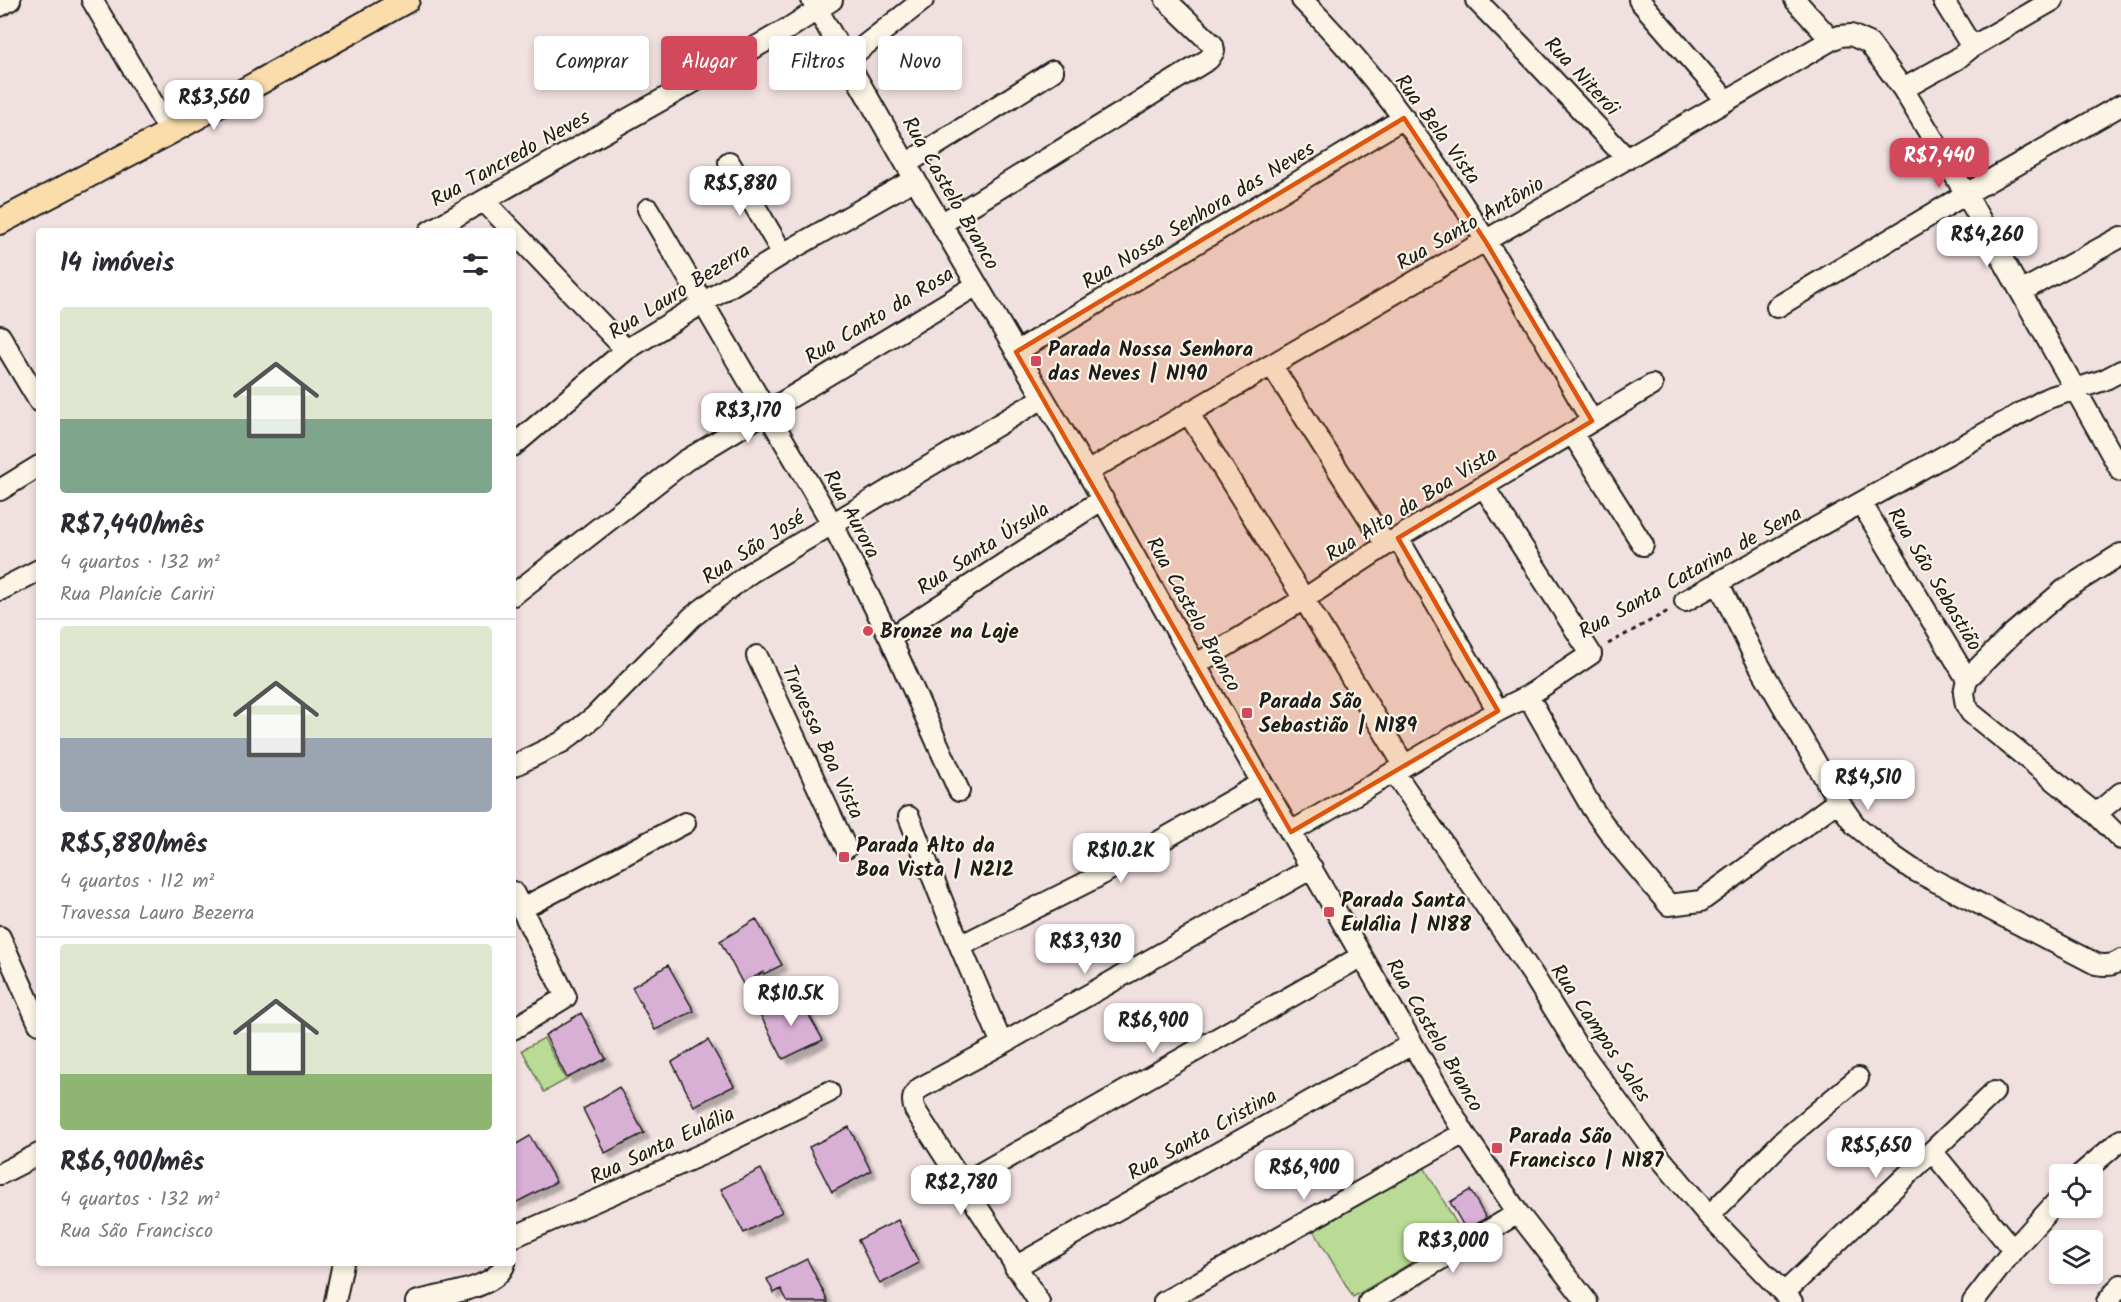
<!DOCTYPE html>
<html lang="pt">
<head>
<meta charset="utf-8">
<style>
	:root { --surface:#fff; --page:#f2f2f3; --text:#2b2b33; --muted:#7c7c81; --line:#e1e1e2; --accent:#d1495b }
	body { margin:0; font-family:Kalam,sans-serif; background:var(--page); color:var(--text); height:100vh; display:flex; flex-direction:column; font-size:22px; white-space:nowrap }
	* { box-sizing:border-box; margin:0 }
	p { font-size:20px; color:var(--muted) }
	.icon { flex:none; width:33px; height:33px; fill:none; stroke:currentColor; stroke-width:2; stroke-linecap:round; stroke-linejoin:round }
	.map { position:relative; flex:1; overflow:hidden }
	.drawer { position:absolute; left:36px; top:228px; width:480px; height:1038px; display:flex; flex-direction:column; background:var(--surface); border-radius:6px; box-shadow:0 3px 9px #0003 }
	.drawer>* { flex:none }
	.top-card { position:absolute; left:534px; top:36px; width:570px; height:54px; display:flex; gap:12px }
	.controls { position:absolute; left:2049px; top:1164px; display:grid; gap:12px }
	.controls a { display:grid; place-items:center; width:54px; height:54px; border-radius:6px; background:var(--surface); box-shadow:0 3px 9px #0003; font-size:30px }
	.price { position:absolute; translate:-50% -51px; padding:0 14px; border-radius:12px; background:#fff; color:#222; font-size:20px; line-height:39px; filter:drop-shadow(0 2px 3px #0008) }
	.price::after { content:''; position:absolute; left:50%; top:36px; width:18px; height:14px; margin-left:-9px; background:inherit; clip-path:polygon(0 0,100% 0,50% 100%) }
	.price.active { background:var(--accent); color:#fff }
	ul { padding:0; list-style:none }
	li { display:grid; align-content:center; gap:12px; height:318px; padding:0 24px }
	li+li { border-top:2px solid var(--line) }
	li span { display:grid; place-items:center; height:186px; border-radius:6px; color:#555 }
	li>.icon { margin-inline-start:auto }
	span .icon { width:108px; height:108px; fill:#fffc; stroke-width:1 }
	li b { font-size:26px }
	h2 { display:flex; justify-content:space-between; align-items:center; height:72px; padding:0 24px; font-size:26px }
	.chip { padding:0 21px; border-radius:6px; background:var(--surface); box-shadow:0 3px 9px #0003; font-size:21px; line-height:54px }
	.chip.active { background:var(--accent); color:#fff }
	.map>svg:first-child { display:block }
	.green { fill:#b9db95; stroke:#6a7c58; stroke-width:1.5 }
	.building { fill:#d8afd5; stroke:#1c1c1c; stroke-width:1.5; filter:url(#shadow) }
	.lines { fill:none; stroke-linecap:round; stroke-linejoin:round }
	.minor-casing { stroke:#1c1c1c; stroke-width:24 }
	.major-casing { stroke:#1c1c1c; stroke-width:28 }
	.path { stroke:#1c1c1c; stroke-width:3; stroke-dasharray:4.5 4.5; stroke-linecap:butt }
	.minor { stroke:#fcf5e5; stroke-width:20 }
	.major { stroke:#faddab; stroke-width:24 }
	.marked { fill:#de560d; fill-opacity:0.2; stroke:#de560d; stroke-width:4.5; stroke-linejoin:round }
	.poi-dot { fill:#d1495b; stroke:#fcf5e5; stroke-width:2 }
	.labels { text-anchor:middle; stroke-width:4.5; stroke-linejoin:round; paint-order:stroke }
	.street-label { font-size:21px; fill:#1c1c1c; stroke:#fcf5e5 }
	.poi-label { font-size:21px; font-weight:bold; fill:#1c1c1c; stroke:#fcf5e5; text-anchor:start }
</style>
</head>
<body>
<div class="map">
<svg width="2121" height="1302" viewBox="0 0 2121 1302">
	<defs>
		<filter id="shadow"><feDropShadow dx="5.5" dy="5.5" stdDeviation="1.5" flood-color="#0004"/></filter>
	</defs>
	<rect width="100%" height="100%" fill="#f1e0e0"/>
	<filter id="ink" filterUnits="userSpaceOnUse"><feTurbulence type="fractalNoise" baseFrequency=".0167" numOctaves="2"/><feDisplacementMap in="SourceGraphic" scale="12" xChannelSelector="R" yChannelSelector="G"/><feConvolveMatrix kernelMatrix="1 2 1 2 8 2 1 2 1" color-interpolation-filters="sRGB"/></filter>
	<g filter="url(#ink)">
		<path class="green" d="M544,1038L566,1080L544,1092L522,1050Z
			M1424,1167L1462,1233L1353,1297L1314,1231Z"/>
		<path class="building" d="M756,919L782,965L764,974L763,972L743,984L720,941Z
			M668,965L694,1011L655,1030L632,987Z
			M797,994L823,1040L783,1059L761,1016Z
			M581,1013L606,1059L567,1078L545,1035Z
			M708,1040L734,1086L694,1106L672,1062Z
			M619,1087L644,1133L605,1153L583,1109Z
			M849,1127L871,1171L832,1192L809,1147Z
			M530,1136L556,1182L513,1204V1146Z
			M761,1169L782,1212L744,1233L721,1189Z
			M1470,1190L1486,1218L1466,1230L1450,1202Z
			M898,1220L919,1263L880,1284L858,1240Z
			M807,1259L820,1285L828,1302H788L781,1289L774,1293L767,1279Z"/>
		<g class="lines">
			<defs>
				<path id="minor" d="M92,0L170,132
					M812,0L906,164L1087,472L1262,783L1464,1133L1518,1213L1587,1302
					M1302,0C1424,121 1506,274 1592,421
					M1476,0L1522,47L1627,159
					M1639,0L1726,100
					M1795,0L1831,40
					M1943,0L1972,47
					M0,6L10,0
					M846,60L923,0
					M1903,89L1957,59L1972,47L2053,0
					M729,162L783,254
					M906,164L1053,71
					M485,202L513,231
					M648,209L833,525L890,638L959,791
					M941,224L1209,59L1214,51L1213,45L1166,0
					M430,231L789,28L832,0
					M513,231L626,350
					M2022,291L2121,237
					M1777,307L1966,194L2121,105
					M0,336L39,401
					M1016,352L1404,118
					M1272,366L1386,545
					M1189,414L1304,599L1404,765
					M1572,433L1643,545
					M513,446L626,350L783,254L915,179
					M1087,472L1831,40L1840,36L1851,35L1869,43L1903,89L1966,194L2121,471
					M0,490L39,466
					M1862,504L1967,679
					M1398,538L1498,711
					M2121,554L2064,590L2011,635L1967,679L1964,693L1966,705L1971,713L2096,814L2121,839
					M1718,582L1754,656L1838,801L1855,825L1893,856L1912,869L2096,964C2105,966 2113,966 2121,960
					M0,590L39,570
					M513,595L685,461L977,285
					M1685,601L2048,398L2104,380L2121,371
					M890,638L1103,499
					M757,656L846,848
					M1195,665L1304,599L1386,545L1652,385
					M1528,696L1592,808L1618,844L1669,905L1701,901L1838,801
					M513,766L562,742L594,717L692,617L750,573L1043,398
					M1394,772L1533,975L1577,1046L1650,1146L1709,1216L1792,1302
					M2096,814L2121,793
					M909,817L960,946L1002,1044
					M1291,832L1498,711L1528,696L1591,654L1484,487
					M513,892L566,997L513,1029
					M521,909L685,823
					M0,937L39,1024
					M960,946L1095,878L1262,783
					M1932,1151L2013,1250
					M0,1174L39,1154
					M2081,1174L2121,1140
					M962,1184L1362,956
					M1709,1216L1784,1140L1858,1078
					M513,1237L705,1153L829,1092
					M1015,1267L1412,1044
					M1784,1293L1994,1092
					M335,1302L343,1263
					M416,1302C440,1294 497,1290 505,1263
					M1039,1302L915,1110C911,1100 913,1095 920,1088L1002,1044L1312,868
					M1164,1302L1464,1133
					M1369,1302L1518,1213
					M1973,1302L2013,1250L2060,1198
					M2107,1302L2121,1285"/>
				<path id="major" d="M0,222L170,132L407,0"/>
			</defs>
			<use href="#minor" class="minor-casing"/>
			<use href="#major" class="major-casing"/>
			<path class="path" d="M1608,644L1670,610"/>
			<use href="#minor" class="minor"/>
			<use href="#major" class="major"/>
		</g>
	</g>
	<path class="marked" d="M1404,118L1486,242L1592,421L1398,538L1498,711L1291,832L1016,352Z"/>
	<g class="poi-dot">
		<rect x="1030" y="355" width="12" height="12" rx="3"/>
		<circle cx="868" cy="631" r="6"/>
		<rect x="1241" y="707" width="12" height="12" rx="3"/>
		<rect x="838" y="851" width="12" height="12" rx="3"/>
		<rect x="1323" y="906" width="12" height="12" rx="3"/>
		<rect x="1491" y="1142" width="12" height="12" rx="3"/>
	</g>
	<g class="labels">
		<g class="street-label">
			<text transform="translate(1582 76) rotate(47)" y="7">Rua Niterói</text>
			<text transform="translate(1438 129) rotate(54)" y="7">Rua Bela Vista</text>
			<text transform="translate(510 158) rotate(-29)" y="7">Rua Tancredo Neves</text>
			<text transform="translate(951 193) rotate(60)" y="7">Rua Castelo Branco</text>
			<text transform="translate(1198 215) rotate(-31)" y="7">Rua Nossa Senhora das Neves</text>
			<text transform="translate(1470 223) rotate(-30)" y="7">Rua Santo Antônio</text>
			<text transform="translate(679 291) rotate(-32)" y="7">Rua Lauro Bezerra</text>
			<text transform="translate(879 315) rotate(-31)" y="7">Rua Canto da Rosa</text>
			<text transform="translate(1411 504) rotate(-32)" y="7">Rua Alto da Boa Vista</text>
			<text transform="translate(852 514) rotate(62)" y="7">Rua Aurora</text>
			<text transform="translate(753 547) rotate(-33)" y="7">Rua São José</text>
			<text transform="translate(983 548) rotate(-33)" y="7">Rua Santa Úrsula</text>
			<text transform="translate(1690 572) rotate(-29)" y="7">Rua Santa Catarina de Sena</text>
			<text transform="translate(1935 579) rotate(59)" y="7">Rua São Sebastião</text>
			<text transform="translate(1194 614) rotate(61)" y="7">Rua Castelo Branco</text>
			<text transform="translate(823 742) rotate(65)" y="7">Travessa Boa Vista</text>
			<text transform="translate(1601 1033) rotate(56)" y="7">Rua Campos Sales</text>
			<text transform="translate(1435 1035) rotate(60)" y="7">Rua Castelo Branco</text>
			<text transform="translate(1202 1134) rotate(-29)" y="7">Rua Santa Cristina</text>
			<text transform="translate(662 1145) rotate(-25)" y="7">Rua Santa Eulália</text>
		</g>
		<g class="poi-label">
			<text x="1048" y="356">Parada Nossa Senhora<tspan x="1048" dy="24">das Neves | N190</tspan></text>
			<text x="880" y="638">Bronze na Laje</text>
			<text x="1259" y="708">Parada São<tspan x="1259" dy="24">Sebastião | N189</tspan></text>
			<text x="856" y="852">Parada Alto da<tspan x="856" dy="24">Boa Vista | N212</tspan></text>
			<text x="1341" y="907">Parada Santa<tspan x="1341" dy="24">Eulália | N188</tspan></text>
			<text x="1509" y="1143">Parada São<tspan x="1509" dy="24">Francisco | N187</tspan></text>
		</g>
	</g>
</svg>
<div class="controls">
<a><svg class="icon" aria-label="locate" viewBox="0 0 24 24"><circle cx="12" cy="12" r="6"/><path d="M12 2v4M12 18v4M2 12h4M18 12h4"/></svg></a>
<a><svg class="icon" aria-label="layers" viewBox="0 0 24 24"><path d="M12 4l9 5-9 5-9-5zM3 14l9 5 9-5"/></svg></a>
</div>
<b class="price" style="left:214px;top:131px">R$3,560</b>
<b class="price active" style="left:1939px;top:189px">R$7,440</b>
<b class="price" style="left:740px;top:217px">R$5,880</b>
<b class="price" style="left:1987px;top:268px">R$4,260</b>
<b class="price" style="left:748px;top:444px">R$3,170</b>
<b class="price" style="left:1868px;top:811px">R$4,510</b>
<b class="price" style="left:1121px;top:884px">R$10.2K</b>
<b class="price" style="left:1085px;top:975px">R$3,930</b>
<b class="price" style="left:791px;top:1027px">R$10.5K</b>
<b class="price" style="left:1153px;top:1054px">R$6,900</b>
<b class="price" style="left:1876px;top:1179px">R$5,650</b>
<b class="price" style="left:1304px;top:1201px">R$6,900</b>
<b class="price" style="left:961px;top:1216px">R$2,780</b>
<b class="price" style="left:1453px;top:1274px">R$3,000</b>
<div class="top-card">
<a class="chip">Comprar</a>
<a class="chip active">Alugar</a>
<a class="chip">Filtros</a>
<a class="chip">Novo</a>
</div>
<section class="drawer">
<h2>14 imóveis<svg class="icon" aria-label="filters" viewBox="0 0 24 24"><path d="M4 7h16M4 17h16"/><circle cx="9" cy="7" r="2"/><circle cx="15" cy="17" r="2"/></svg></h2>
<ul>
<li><span style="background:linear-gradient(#dfe7d0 60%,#7fa58c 0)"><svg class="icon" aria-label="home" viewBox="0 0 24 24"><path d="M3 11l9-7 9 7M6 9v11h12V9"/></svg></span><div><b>R$7,440/mês</b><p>4 quartos · 132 m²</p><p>Rua Planície Cariri</p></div></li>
<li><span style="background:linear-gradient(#dfe7d0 60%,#9aa5b1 0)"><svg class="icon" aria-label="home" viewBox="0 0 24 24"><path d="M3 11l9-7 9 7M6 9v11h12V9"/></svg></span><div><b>R$5,880/mês</b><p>4 quartos · 112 m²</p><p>Travessa Lauro Bezerra</p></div></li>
<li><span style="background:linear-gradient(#dfe7d0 70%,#8fb573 0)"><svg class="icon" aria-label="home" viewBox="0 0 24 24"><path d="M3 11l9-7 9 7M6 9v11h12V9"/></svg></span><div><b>R$6,900/mês</b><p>4 quartos · 132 m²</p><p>Rua São Francisco</p></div></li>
</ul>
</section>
</div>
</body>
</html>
